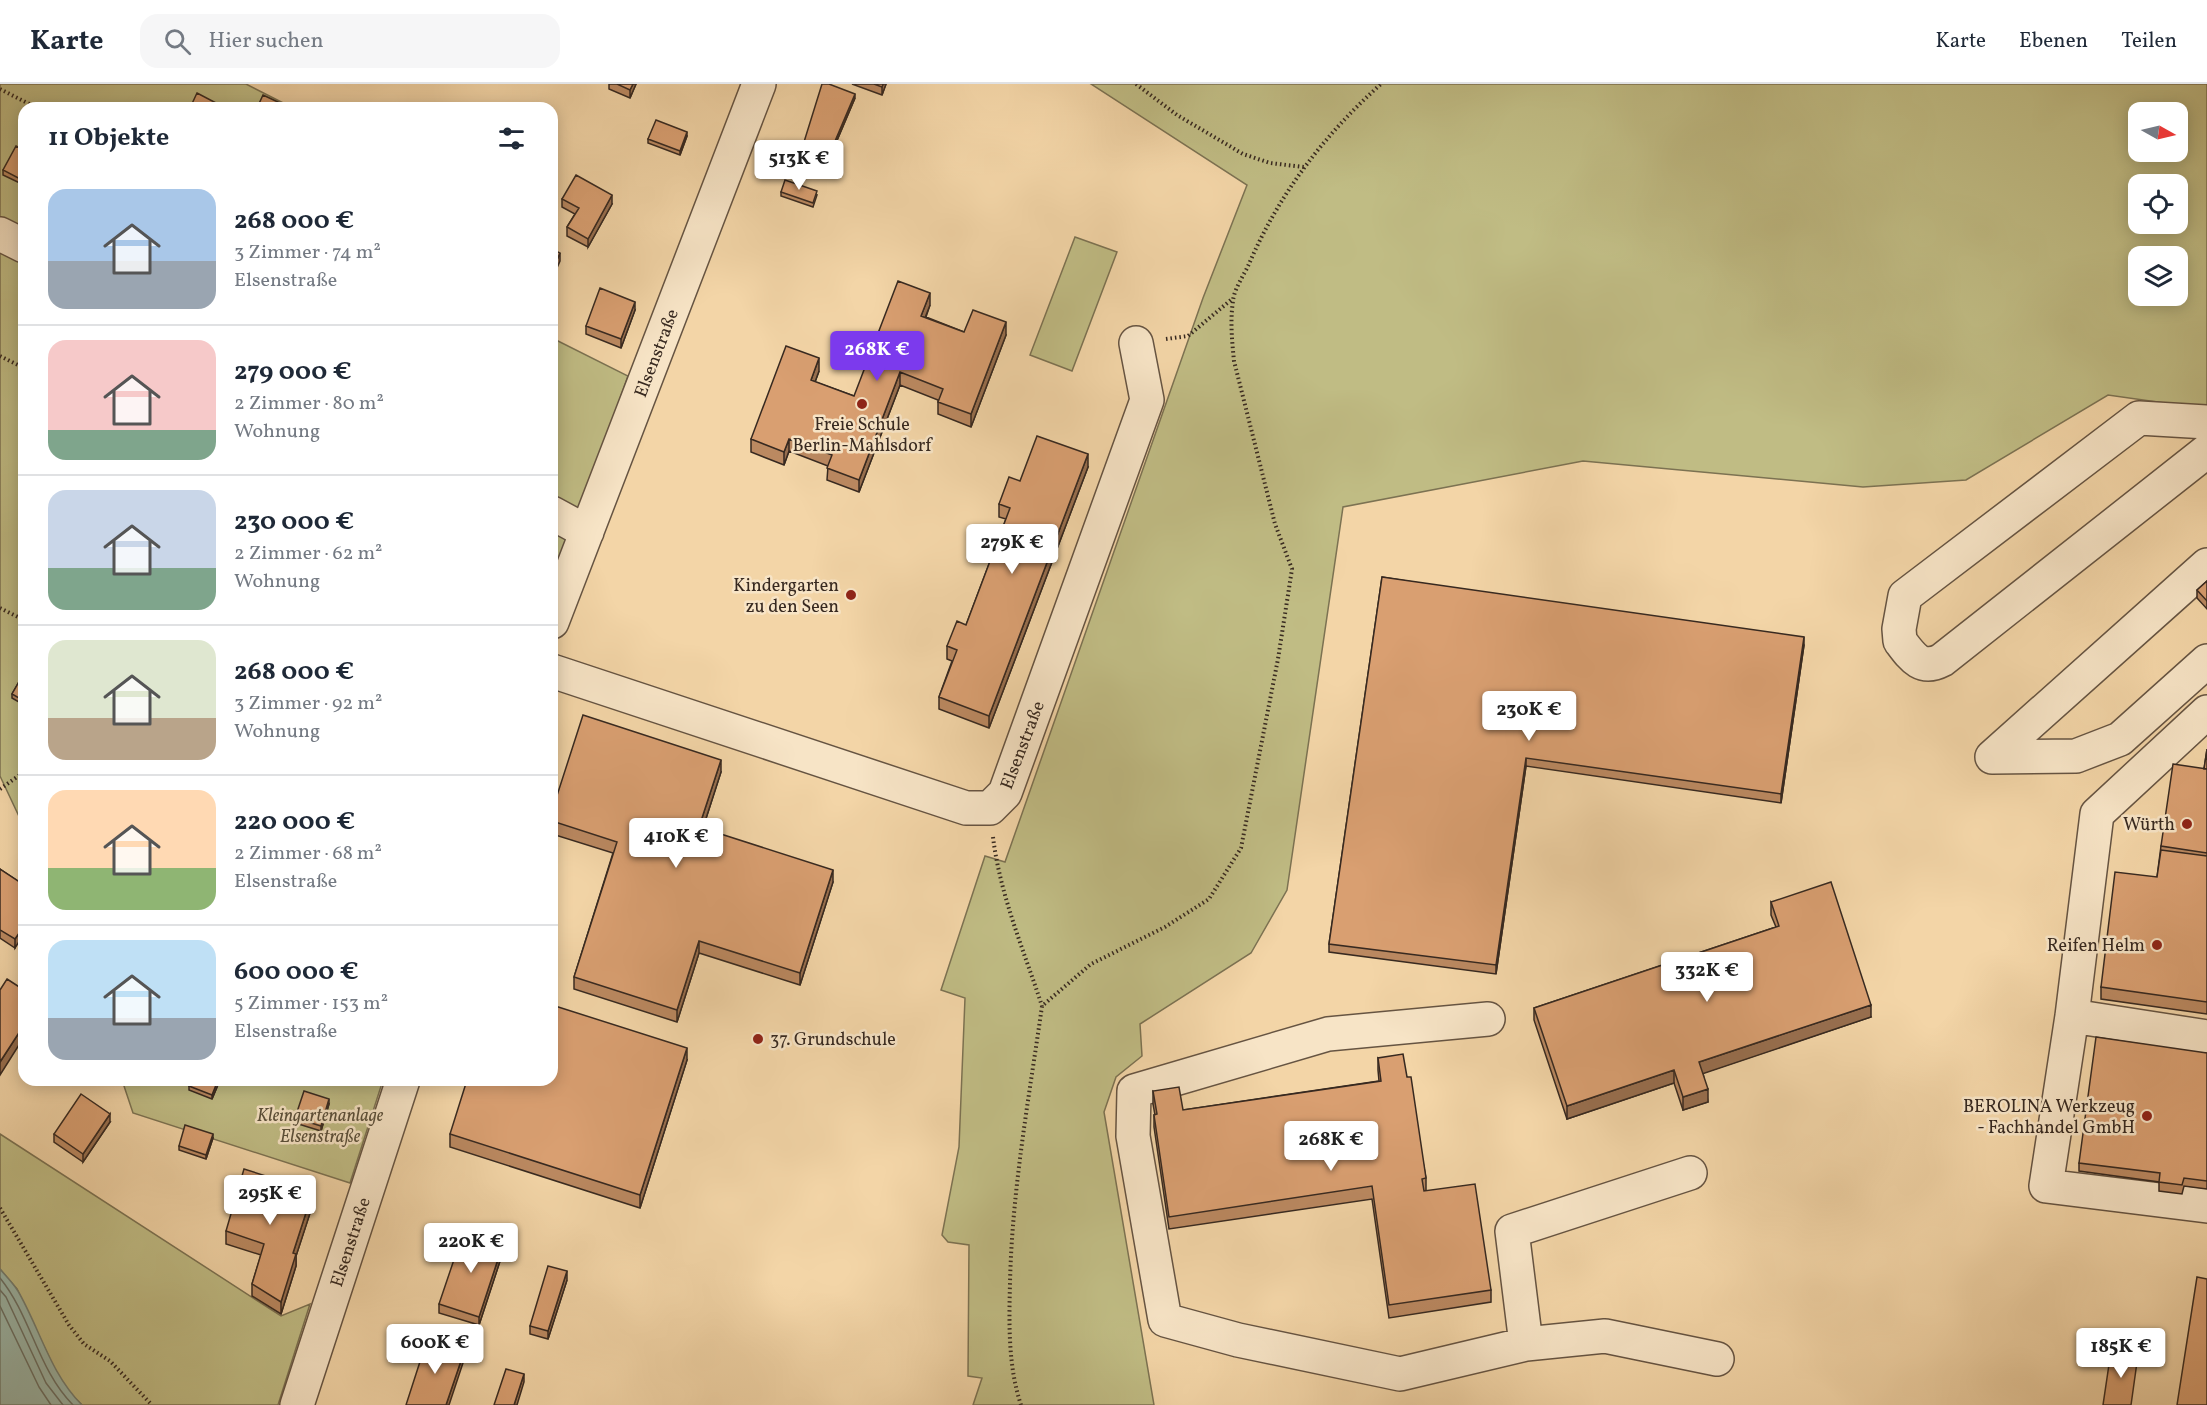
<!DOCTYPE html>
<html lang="de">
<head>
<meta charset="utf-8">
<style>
	:root { --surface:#fff; --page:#f6f6f7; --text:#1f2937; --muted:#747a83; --line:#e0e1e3; --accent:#7c3aed }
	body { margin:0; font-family:Vollkorn,serif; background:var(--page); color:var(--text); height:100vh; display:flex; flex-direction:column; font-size:22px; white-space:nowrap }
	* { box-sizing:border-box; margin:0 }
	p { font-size:20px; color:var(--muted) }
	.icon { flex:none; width:33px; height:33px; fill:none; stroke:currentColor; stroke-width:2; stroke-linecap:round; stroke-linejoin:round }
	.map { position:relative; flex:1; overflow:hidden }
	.panel { position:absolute; left:18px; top:18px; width:540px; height:984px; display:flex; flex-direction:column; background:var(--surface); border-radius:18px; box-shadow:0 3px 15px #0003 }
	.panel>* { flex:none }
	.needle { width:39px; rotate:98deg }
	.tools { position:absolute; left:2128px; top:18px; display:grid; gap:12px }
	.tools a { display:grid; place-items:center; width:60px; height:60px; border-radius:12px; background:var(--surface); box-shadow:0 3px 15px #0003; font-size:30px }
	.price { position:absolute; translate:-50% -51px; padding:0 14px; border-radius:6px; background:#fff; color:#222; font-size:20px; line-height:39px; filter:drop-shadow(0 2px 3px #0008) }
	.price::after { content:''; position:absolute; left:50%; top:36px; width:18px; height:14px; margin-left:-9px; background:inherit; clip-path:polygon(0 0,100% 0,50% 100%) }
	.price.on { background:var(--accent); color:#fff }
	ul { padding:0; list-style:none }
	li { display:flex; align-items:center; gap:18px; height:150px; padding:0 30px }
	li+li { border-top:2px solid var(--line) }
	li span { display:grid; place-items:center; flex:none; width:168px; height:120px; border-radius:18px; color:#555 }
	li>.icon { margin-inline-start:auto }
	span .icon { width:72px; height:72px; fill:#fffc; stroke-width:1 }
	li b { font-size:26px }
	h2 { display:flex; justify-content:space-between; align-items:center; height:72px; padding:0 30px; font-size:26px }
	header { display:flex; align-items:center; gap:36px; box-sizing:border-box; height:84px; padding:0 30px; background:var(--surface); border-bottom:2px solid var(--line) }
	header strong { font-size:28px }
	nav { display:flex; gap:33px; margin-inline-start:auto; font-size:21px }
	.search { width:420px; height:54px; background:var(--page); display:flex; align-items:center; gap:15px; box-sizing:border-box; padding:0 21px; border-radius:18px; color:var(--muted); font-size:22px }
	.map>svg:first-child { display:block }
	.green { fill:#c0bc84; stroke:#7c7252; stroke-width:1.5; fill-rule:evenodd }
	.water { fill:#9bb8ab; stroke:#737f73; stroke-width:1.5 }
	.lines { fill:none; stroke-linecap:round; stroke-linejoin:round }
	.shore { stroke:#697066; stroke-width:1.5 }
	.minor-casing { stroke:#665442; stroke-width:36 }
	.path { stroke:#372920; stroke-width:4; stroke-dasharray:1.5 3; stroke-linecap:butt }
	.minor { stroke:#f7e4c6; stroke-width:33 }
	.wall { fill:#bb8961; stroke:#372920; stroke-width:1.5 }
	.shaded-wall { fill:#986f4f; stroke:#372920; stroke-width:1.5 }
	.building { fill:#d99f71; stroke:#372920; stroke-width:1.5 }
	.poi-dot { fill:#8f2418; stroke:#f7e4c6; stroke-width:2 }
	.labels { text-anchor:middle; stroke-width:5; stroke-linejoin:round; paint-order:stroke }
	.street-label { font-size:18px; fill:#372920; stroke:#f7e4c6 }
	.poi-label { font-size:18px; fill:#372920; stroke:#f7e4c6; text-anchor:end }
	.park-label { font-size:18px; font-style:italic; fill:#594e39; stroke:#f7e4c6 }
</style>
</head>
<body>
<header>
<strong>Karte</strong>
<div class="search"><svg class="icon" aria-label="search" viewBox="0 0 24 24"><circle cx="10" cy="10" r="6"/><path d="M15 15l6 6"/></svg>Hier suchen</div>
<nav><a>Karte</a><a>Ebenen</a><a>Teilen</a></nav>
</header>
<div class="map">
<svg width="2207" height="1321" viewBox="0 0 2207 1321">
	<rect width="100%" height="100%" fill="#f3d5a7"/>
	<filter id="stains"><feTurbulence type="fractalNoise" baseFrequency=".00333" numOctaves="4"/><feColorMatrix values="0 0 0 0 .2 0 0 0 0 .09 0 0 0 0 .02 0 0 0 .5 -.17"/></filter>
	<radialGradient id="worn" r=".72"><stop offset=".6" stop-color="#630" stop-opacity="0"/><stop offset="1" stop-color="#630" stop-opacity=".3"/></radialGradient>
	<path class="green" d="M0,0H246L293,24H24V743L0,692Z
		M1091,0H2207V325L2108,311L1966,396L1863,403L1583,377L1343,423L1287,806L1251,869L1140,940L1142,972L1116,993L1104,1028L1154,1321H973L982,1294L968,1292L969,1161L948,1158L942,1151L959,1063L965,914L941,906L985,772L1005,778L1203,214L1247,101ZM2139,28H2178V68H2139ZM2139,100H2178V140H2139ZM2139,172H2178V212H2139Z
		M1075,153L1117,168L1072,287L1030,271Z
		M552,254L628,292L571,454L552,494Z
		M122,996H383L350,1099L133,1029Z
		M0,1050L281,1232L310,1220L278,1321H82L71,1310L58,1292L17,1205L0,1185Z"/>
	<path class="water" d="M0,1185C6,1192 13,1199 18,1207C40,1245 50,1289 82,1321H0Z"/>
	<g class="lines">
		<path class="shore" d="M0,1194C31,1232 38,1286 73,1321
			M0,1206L6,1213L46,1299L63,1321
			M0,1222L39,1303L51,1321"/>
		<defs>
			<path id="minor" d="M0,150L24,162
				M2207,338L2139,334L1905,512L1899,545L1900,557C1912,573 1921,587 1942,576L2207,367
				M552,429L587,448
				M552,538L759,0
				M552,587L966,724H990L1005,709L1147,316L1136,259
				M2207,628L2097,730L2072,932L2046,1102L2207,1122
				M1992,673L2207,481
				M1992,673L2076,672L2120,655L2207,577
				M2072,932L2207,953
				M1488,935L1328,950L1134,1007L1133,1052L1165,1236L1238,1256L1400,1290L1526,1260L1605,1252L1717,1275
				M1526,1260L1512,1147L1690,1089
				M297,1321L403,996"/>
		</defs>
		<use href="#minor" class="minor-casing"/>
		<path class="path" d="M1136,0L1177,31L1243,70L1270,79L1304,83
			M0,5L37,24
			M1166,255L1188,252L1232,215
			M0,272L24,284
			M0,524L24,536
			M0,705L24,688
			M993,753C1000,811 1024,867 1042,922
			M0,1124L69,1241L84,1260L110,1277L152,1321
			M1021,1321C1008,1282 1009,1240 1010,1199C1012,1106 1029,1014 1042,922L1091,880L1165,843L1209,815L1241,764L1278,575L1292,485L1275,440L1234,277C1232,257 1230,237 1233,217C1234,205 1244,191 1249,180C1279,110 1324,51 1381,0"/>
		<use href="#minor" class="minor"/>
	</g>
	<path class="wall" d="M609,0H636L630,14L609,5Z
		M852,0H886L882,11Z
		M855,14L824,87L799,78V74Z
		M687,52L680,71L648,59V55Z
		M24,66V101L3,91V86Z
		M781,108L817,111L813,123L781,112Z
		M562,115L612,120L588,163L567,152V143L575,130L562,123Z
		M930,221L926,233L964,248L1006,251L971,343L938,330V316L900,301L859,408L827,396L828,382L789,367L784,381L751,368V355L819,287L815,298L854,312Z
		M635,226L621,264L586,250V242Z
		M1088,383L989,644L939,625V613L952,577L947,575V562L966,541L1006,435L999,433V420L1020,397Z
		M1382,493L1804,561L1781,719L1526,682L1496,890L1329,868V860Z
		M2207,497V525L2197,514V506Z
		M24,589V621L12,614V610Z
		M2207,665V930L2101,915V903L2157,793L2161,762L2204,685Z
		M721,688L703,744L833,798L800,901L699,869L677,938L574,905V893L613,769L552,750V727Z
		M0,785L24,801L15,864L0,854Z
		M1771,818L1871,933L1703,989L1708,1018L1683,1026L1674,999L1567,1035L1534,936V924L1776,843L1771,831Z
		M2207,969V1105L2184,1102L2182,1110L2159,1107V1098L2079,1087V1079Z
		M1378,974L1407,993L1426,1094V1107L1491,1206V1218L1389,1234L1372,1115L1169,1145L1154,1043V1031H1155L1153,1020V1007L1183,1026L1379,997L1378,986Z
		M687,976L640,1124L450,1063V1050Z
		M192,996H220L212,1015L189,1006V1002Z
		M329,1020L321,1047L295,1039V1034Z
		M110,1038L83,1078L54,1058V1050Z
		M213,1054L206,1075L179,1066V1062Z
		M313,1120L296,1172V1182L281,1230L252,1212V1200L261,1171L226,1160V1147Z
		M503,1168L479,1241L439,1229V1220Z
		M567,1196L548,1255L530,1250V1242Z"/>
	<path class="shaded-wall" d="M633,0H636L630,14V6Z
		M883,0H886L882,11V3Z
		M855,10V14L824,87V83Z
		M687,48V52L680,71V67Z
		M612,111V120L588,163V155Z
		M560,169V177L552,195V187Z
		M930,209V221L921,244V232Z
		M635,218V226L621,264V255Z
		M1006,238V251L971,343V330Z
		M819,274V287L811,309V296Z
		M900,288V301L859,408V396Z
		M789,355V367L784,381V368Z
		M1088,370V383L989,644V632Z
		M1804,553V561L1781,719V710Z
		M1526,674V682L1496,890V881Z
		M721,676V688L699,756V743Z
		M833,786V798L800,901V889Z
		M24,842V850L15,864V855Z
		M699,857V869L677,938V926Z
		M1871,921V933L1699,991V978Z
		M24,941V953L0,991V978Z
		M687,964V976L640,1124V1111Z
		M1674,986V999L1567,1035V1022Z
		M218,996H220L212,1015V1011Z
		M1708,1005V1018L1683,1026V1013Z
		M329,1015V1020L321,1047V1042Z
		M110,1030V1038L83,1078V1070Z
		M213,1050V1054L206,1075V1071Z
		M313,1107V1120L296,1172V1182L281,1230V1218L293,1169Z
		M503,1160V1168L479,1241V1233Z
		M567,1187V1196L548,1255V1247Z
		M464,1268V1276L449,1321H446Z
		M524,1290V1298L517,1321H514Z"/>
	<path class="building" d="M617,0H633L630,6Z
		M822,0H829L855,10L824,83L799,74Z
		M874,0H883L882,3Z
		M197,9L220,21L218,24H190Z
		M263,11L280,19L278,24H257Z
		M656,36L687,48L680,67L648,55Z
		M16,62L24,66V97L3,86Z
		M576,91L612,111L588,155L567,143L579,124L562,115Z
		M785,96L817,107L813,119L781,108Z
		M552,165L560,169L552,187Z
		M898,197L930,209L921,232L964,248L973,226L1006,238L971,330L938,318L943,305L900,288L859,396L827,384L832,371L789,355L784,368L751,355L786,262L819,274L811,296L854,312Z
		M600,204L635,218L621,255L586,242Z
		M1037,352L1088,370L989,632L939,613L957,566L947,562L957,537L966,541L1010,424L999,420L1009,393L1020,397Z
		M1382,493L1804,553L1781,710L1526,674L1496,881L1329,860Z
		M2207,497V517L2197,506Z
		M24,589V617L12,610Z
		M583,631L721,676L699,743L833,786L800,889L699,857L677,926L574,893L617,758L552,737V727Z
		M2207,665V685H2204Z
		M2173,680L2207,685V769L2161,762Z
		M2161,766L2207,772V918L2101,903L2115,788L2157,793Z
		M0,785L24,801V842L15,855L0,846Z
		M1831,798L1871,921L1699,978L1708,1005L1683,1013L1674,986L1567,1022L1534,924L1779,842L1771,818Z
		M7,895L24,906V941L0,978V906Z
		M552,921L687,964L640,1111L450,1050L467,996H552Z
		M2096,953L2207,969V1097L2184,1094L2182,1101L2159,1098L2160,1089L2079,1079Z
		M1403,970L1407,993H1411L1426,1094L1422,1095L1424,1107L1475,1100L1491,1206L1389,1221L1372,1102L1169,1133L1154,1031L1157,1030L1153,1007L1179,1003L1183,1026L1381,997L1378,974Z
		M192,996H218L212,1011L189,1002Z
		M304,1007L329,1015L321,1042L295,1034Z
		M81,1010L110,1030L83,1070L54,1050Z
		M185,1041L213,1050L206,1071L179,1062Z
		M244,1085L313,1107L293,1169L296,1170L281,1218L252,1200L264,1160L226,1147Z
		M464,1146L503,1160L479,1233L439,1220Z
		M548,1182L567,1187L548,1247L530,1242Z
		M2197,1193L2207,1195V1321H2177Z
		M427,1256L464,1268L446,1321H406Z
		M2111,1267L2138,1271L2131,1321H2103Z
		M506,1285L524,1290L514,1321H494Z"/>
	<g class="poi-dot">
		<circle cx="862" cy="320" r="6"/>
		<circle cx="851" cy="511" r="6"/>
		<circle cx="2187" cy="740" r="6"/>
		<circle cx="2157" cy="861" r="6"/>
		<circle cx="758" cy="955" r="6"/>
		<circle cx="2147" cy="1032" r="6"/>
	</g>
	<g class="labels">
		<g class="street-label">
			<text transform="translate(656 269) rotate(-69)" y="6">Elsenstraße</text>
			<text transform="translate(1022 661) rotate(-69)" y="6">Elsenstraße</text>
			<text transform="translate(350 1158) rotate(-72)" y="6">Elsenstraße</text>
		</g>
		<g class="poi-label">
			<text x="862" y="346" text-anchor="middle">Freie Schule<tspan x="862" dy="21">Berlin-Mahlsdorf</tspan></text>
			<text x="839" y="507">Kindergarten<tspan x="839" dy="21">zu den Seen</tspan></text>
			<text x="2175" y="746">Würth</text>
			<text x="2145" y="867">Reifen Helm</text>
			<text x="770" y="961" text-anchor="start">37. Grundschule</text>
			<text x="2135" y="1028">BEROLINA Werkzeug<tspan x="2135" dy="21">- Fachhandel GmbH</tspan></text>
		</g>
		<g class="park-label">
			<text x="320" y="1037">Kleingartenanlage<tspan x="320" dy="21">Elsenstraße</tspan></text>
		</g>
	</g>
	<rect width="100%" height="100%" filter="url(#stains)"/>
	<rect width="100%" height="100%" fill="url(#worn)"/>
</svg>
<div class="tools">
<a><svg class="needle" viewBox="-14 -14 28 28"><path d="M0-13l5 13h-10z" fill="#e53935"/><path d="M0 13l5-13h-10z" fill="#747a83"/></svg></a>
<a><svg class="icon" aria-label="locate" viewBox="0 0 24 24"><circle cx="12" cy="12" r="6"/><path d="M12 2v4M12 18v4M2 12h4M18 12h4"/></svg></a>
<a><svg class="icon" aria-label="layers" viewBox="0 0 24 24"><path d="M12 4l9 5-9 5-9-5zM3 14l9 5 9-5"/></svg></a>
</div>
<b class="price" style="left:799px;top:107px">513K €</b>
<b class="price on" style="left:877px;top:298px">268K €</b>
<b class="price" style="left:1012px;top:491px">279K €</b>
<b class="price" style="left:1529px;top:658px">230K €</b>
<b class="price" style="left:676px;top:785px">410K €</b>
<b class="price" style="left:1707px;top:919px">332K €</b>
<b class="price" style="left:1331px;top:1088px">268K €</b>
<b class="price" style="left:270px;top:1142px">295K €</b>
<b class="price" style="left:471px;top:1190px">220K €</b>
<b class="price" style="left:435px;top:1291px">600K €</b>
<b class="price" style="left:2121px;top:1295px">185K €</b>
<section class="panel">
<h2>11 Objekte<svg class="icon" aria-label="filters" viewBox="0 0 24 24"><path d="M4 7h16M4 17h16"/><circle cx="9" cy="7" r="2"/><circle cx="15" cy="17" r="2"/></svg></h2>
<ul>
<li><span style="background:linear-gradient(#a9c7e8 60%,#9aa5b1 0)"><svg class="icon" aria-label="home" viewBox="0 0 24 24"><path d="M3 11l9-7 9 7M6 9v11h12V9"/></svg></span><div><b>268 000 €</b><p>3 Zimmer · 74 m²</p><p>Elsenstraße</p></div></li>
<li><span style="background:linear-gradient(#f6c9c9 75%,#7fa58c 0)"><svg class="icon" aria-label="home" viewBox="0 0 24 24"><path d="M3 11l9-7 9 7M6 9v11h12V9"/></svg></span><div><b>279 000 €</b><p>2 Zimmer · 80 m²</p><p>Wohnung</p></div></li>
<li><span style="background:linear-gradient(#c9d6e8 65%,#7fa58c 0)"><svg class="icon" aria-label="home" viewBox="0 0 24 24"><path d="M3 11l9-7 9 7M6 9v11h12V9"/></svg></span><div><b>230 000 €</b><p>2 Zimmer · 62 m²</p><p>Wohnung</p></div></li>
<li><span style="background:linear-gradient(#dfe7d0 65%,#b9a48a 0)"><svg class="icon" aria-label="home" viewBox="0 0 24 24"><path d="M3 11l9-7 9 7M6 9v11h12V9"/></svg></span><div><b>268 000 €</b><p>3 Zimmer · 92 m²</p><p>Wohnung</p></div></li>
<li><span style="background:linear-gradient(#ffd9b3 65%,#8fb573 0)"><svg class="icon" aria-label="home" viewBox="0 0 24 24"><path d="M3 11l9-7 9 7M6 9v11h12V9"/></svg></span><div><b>220 000 €</b><p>2 Zimmer · 68 m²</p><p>Elsenstraße</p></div></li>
<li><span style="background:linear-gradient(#bfe0f5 65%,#9aa5b1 0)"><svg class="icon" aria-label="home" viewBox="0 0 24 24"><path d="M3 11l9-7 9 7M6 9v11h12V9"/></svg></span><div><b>600 000 €</b><p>5 Zimmer · 153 m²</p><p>Elsenstraße</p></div></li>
</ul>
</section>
</div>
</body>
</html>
